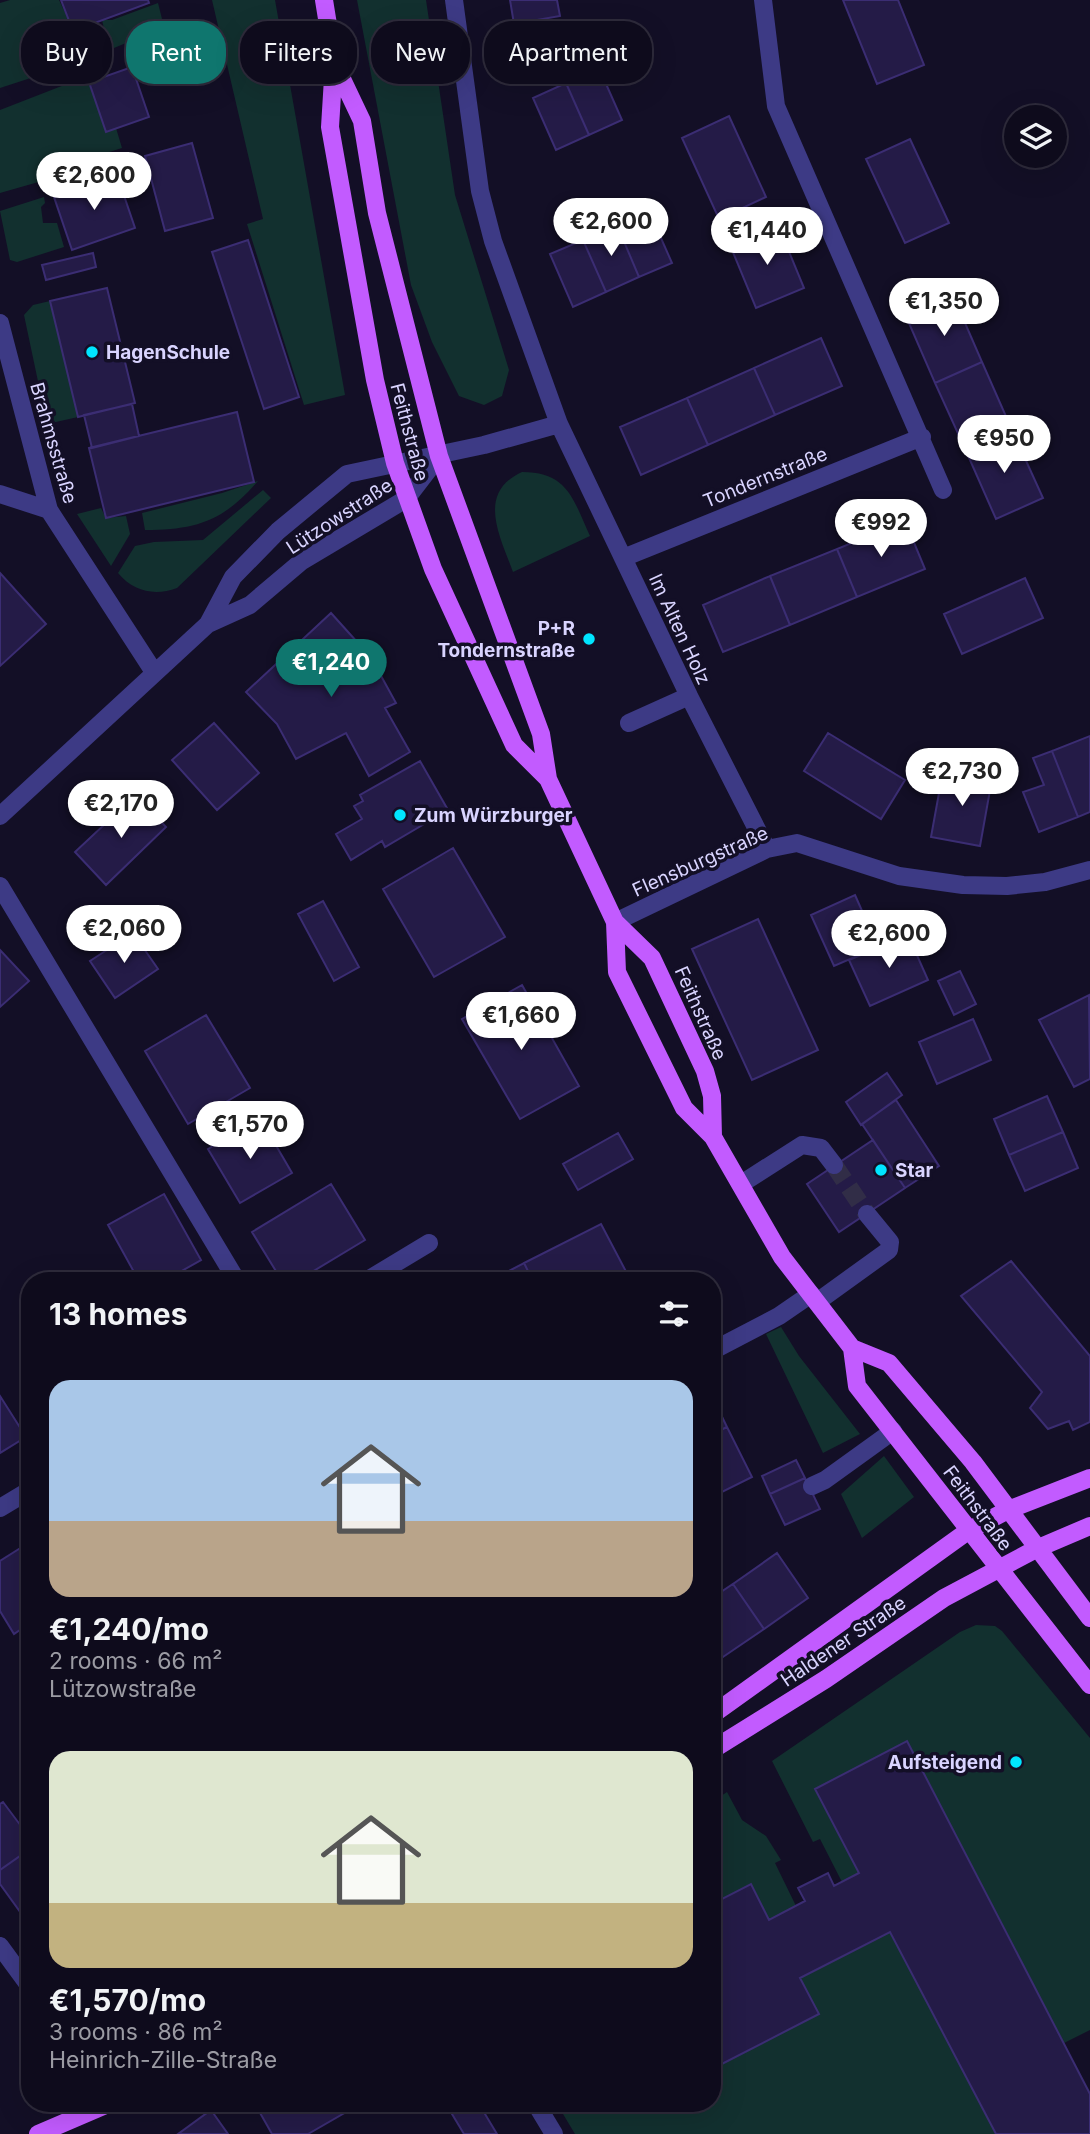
<!DOCTYPE html>
<html lang="en">
<head>
<meta charset="utf-8">
<style>
	:root { --surface:#0e0b1c; --page:#1c1929; --text:#f1f3f6; --muted:#9b9ba3; --line:#2e2b3b; --accent:#0f766e }
	body { margin:0; font-family:Inter,sans-serif; background:var(--page); color:var(--text); height:100vh; display:flex; flex-direction:column; font-size:26px; white-space:nowrap }
	* { box-sizing:border-box; margin:0 }
	p { font-size:23px; color:var(--muted) }
	.icon { flex:none; width:38px; height:38px; fill:none; stroke:currentColor; stroke-width:2; stroke-linecap:round; stroke-linejoin:round }
	.map { position:relative; flex:1; overflow:hidden }
	.details { position:absolute; left:21px; top:1272px; width:700px; height:840px; display:flex; flex-direction:column; background:var(--surface); border-radius:28px; box-shadow:0 7px 28px #0002,0 0 0 2px var(--line) }
	.details>* { flex:none }
	.hud { position:absolute; left:21px; top:21px; width:700px; height:63px; display:flex; gap:14px }
	.fabs { position:absolute; left:1004px; top:105px; display:grid; gap:14px }
	.fabs a { display:grid; place-items:center; width:63px; height:63px; border-radius:50%; background:var(--surface); box-shadow:0 7px 28px #0002,0 0 0 2px var(--line); font-size:35px }
	.price { position:absolute; translate:-50% -60px; padding:0 16px; border-radius:24px; background:#fff; color:#222; font-size:23px; line-height:46px; filter:drop-shadow(0 2px 4px #0008) }
	.price::after { content:''; position:absolute; left:50%; top:42px; width:21px; height:16px; margin-left:-10px; background:inherit; clip-path:polygon(0 0,100% 0,50% 100%) }
	.price.selected { background:var(--accent); color:#fff }
	ul { padding:0; list-style:none }
	li { display:grid; align-content:center; gap:14px; height:371px; padding:0 28px }
	li span { display:grid; place-items:center; height:217px; border-radius:21px; color:#555 }
	li>.icon { margin-inline-start:auto }
	span .icon { width:126px; height:126px; fill:#fffc; stroke-width:1 }
	li b { font-size:30px }
	h2 { display:flex; justify-content:space-between; align-items:center; height:84px; padding:0 28px; font-size:30px }
	.chip { padding:0 24px; border-radius:28px; background:var(--surface); box-shadow:0 7px 28px #0002,0 0 0 2px var(--line); font-size:24px; line-height:63px }
	.chip.selected { background:var(--accent); color:#fff }
	.map>svg:first-child { display:block }
	.green { fill:#12302f }
	.building { fill:#241b47; stroke:#3b2d73; stroke-width:2 }
	.lines { fill:none; stroke-linecap:round; stroke-linejoin:round }
	.minor-tunnel { stroke:#312d47; stroke-width:18; stroke-dasharray:18 9; stroke-linecap:butt }
	.minor { stroke:#3d3a85; stroke-width:18 }
	.major { stroke:#c25bff; stroke-width:18 }
	.poi-dot { fill:#00e5ff; stroke:#130f26; stroke-width:2.5 }
	.labels { text-anchor:middle; stroke-width:7; stroke-linejoin:round; paint-order:stroke }
	.poi-label { font-size:19px; font-weight:bold; fill:#d9d4ff; stroke:#130f26; text-anchor:start }
	.street-label { font-size:19px; fill:#d9d4ff; stroke:#130f26 }
</style>
</head>
<body>
<div class="map">
<svg width="1090" height="2134" viewBox="0 0 1090 2134">
	<rect width="100%" height="100%" fill="#130f26"/>
	<path class="green" d="M10,0H59L79,41L105,33L102,20H112L158,3L164,27L83,61L0,88V3Z
		M212,0H275L345,395L304,405L247,224L263,219Z
		M357,0H426L455,195L509,370L502,396L484,405L459,396L432,342L411,285Z
		M90,75L93,80L89,82L106,131L116,128L122,148L55,169L56,177L0,193V110Z
		M44,197L45,203L41,207L43,223H57L64,247L17,262L10,260L0,211Z
		M50,301L78,417L47,424L24,315L33,305Z
		M522,472C568,472 573,499 590,536L513,572C500,536 476,493 522,472Z
		M258,481C224,521 196,530 145,530L142,513L222,493Z
		M263,490L271,498L177,588C155,596 134,592 118,573L135,546L154,542L203,540Z
		M101,508L106,518L126,516L130,534L111,566L77,514Z
		M781,1327L799,1356L860,1434L823,1453L766,1334Z
		M884,1456L914,1497L862,1538L841,1494Z
		M976,1625L995,1626L1002,1631L1090,1738V2030L1064,2043L907,1741L815,1789L859,1873L842,1882L820,1839L813,1842L772,1761L960,1632Z
		M727,1792L742,1820L766,1836L781,1860L775,1863L796,1906L769,1920L751,1884L712,1904V1802Z
		M890,1932L996,2134H575L557,2104H712V2069L818,2014L800,1978Z"/>
	<path class="building" d="M61,0H148L149,3L73,31Z
		M510,0H557L560,16L514,24Z
		M843,0H898L924,65L877,84Z
		M132,67L149,117L106,132L89,82Z
		M599,68L622,120L589,135L566,83Z
		M566,83L589,135L556,150L533,98Z
		M729,116L766,197L719,219L682,138Z
		M910,139L949,223L905,243L866,159Z
		M192,143L213,218L165,231L145,156Z
		M117,175L135,228L72,250L54,197Z
		M649,211L672,263L639,277L617,225Z
		M617,225L639,277L606,292L583,240Z
		M778,225L804,288L756,308L730,245Z
		M248,240L299,397L264,409L212,252Z
		M583,240L606,292L573,307L550,254Z
		M93,253L96,267L46,280L42,265Z
		M107,288L135,403L78,417L50,301Z
		M952,293L982,362L935,383L905,314Z
		M821,338L842,386L775,415L754,368Z
		M982,362L1012,430L966,451L935,383Z
		M754,368L775,415L708,445L687,398Z
		M687,398L708,445L641,475L620,427Z
		M132,404L139,436L92,448L84,415Z
		M237,412L254,482L106,518L89,448Z
		M1012,430L1043,498L996,519L966,451Z
		M905,521L925,569L857,597L837,549Z
		M837,549L857,597L790,625L770,576Z
		M0,573L46,624L0,666Z
		M770,576L790,625L723,652L703,605Z
		M1025,578L1043,618L962,654L944,614Z
		M331,613L358,643L348,652L365,671L375,665L396,703L385,708L410,752L369,776L346,733L296,759L277,724L246,692Z
		M214,723L259,773L217,810L172,760Z
		M828,733L905,780L881,819L804,771Z
		M1090,736V812L1078,817L1052,751Z
		M1052,751L1078,817L1039,832L1023,792L1044,785L1033,758Z
		M420,761L448,810L385,847L382,841L351,860L336,834L362,819L354,806L363,801L360,795Z
		M943,771L992,779L980,846L931,837Z
		M136,795L166,827L106,885L75,852Z
		M453,848L505,937L434,977L383,889Z
		M855,895L878,947L834,966L811,915Z
		M323,901L359,967L334,981L298,914Z
		M758,919L818,1050L752,1080L692,949Z
		M133,933L158,969L115,998L90,961Z
		M908,935L928,980L870,1006L849,960Z
		M0,950L29,981L0,1007Z
		M960,971L976,1004L954,1015L938,981Z
		M522,985L579,1086L520,1119L462,1019Z
		M1089,995L1090,1079L1074,1087L1039,1020Z
		M206,1015L250,1088L188,1124L145,1051Z
		M973,1019L991,1060L937,1084L919,1042Z
		M887,1073L902,1095L861,1125L846,1102Z
		M1047,1096L1063,1132L1009,1155L994,1119Z
		M896,1100L939,1166L905,1188L862,1124Z
		M260,1118L292,1173L240,1203L208,1149Z
		M1063,1132L1078,1168L1025,1191L1009,1155Z
		M618,1133L633,1159L578,1190L563,1164Z
		M873,1140L905,1188L839,1232L807,1184Z
		M331,1184L365,1240L297,1281H282L252,1232Z
		M164,1194L201,1260L164,1281H139L108,1225Z
		M601,1224L631,1281H533L524,1263Z
		M1011,1261L1090,1356V1422L1073,1430L1069,1421L1048,1429L1030,1408L1042,1392L961,1296Z
		M524,1263L533,1281H490Z
		M0,1396L26,1437L0,1453Z
		M712,1396L727,1427L712,1434Z
		M727,1427L752,1477L712,1497V1434Z
		M796,1460L805,1478L770,1494L762,1476Z
		M805,1478L820,1509L785,1525L770,1494Z
		M30,1542V1623L14,1634L0,1611V1561Z
		M777,1553L808,1598L764,1629L733,1584Z
		M733,1584L764,1629L720,1659L712,1649V1598Z
		M907,1741L1090,2094V2134H996L890,1932L800,1978L819,2014L712,2069V1904L751,1884L769,1920L805,1901L798,1888L828,1873L834,1886L859,1873L815,1789Z
		M3,1802L30,1838V1849L0,1870V1804Z
		M30,1849V1917L26,1920L0,1884V1870Z
		M255,2104H360L308,2134H272Z
		M446,2104H479L497,2134H464Z
		M211,2110L228,2134H178Z"/>
	<g class="lines">
		<path class="minor-tunnel" d="M834,1165L867,1214"/>
		<path class="minor" d="M454,0L480,191L493,241L559,424L689,696L767,849
			M763,0L776,106L943,490
			M0,323L49,510L154,672
			M0,494L49,510
			M623,558L922,437
			M208,624L233,577L278,531L347,474L484,445L559,424
			M629,723L689,696
			M0,816L208,624L250,605L302,561L406,499L439,456
			M0,886L237,1281
			M615,922L767,849L797,843L899,876L963,885L1007,886L1045,882L1090,870
			M741,1184L802,1145L821,1148L834,1165
			M366,1281L429,1243
			M817,1302L889,1250L890,1242L867,1214
			M712,1351L779,1316L811,1294
			M812,1486L825,1480L893,1431
			M0,1508L30,1490
			M0,1946L30,1987
			M536,2104L554,2134"/>
		<path class="major" d="M324,0L334,62L330,127L375,380L395,463L433,569L514,745L548,779
			M334,62L362,121L377,213L439,456L541,734L548,779L615,922L652,958L705,1071L712,1096L713,1137
			M615,922L617,972L684,1108L713,1137L782,1257L852,1348L857,1386L1090,1685
			M852,1348L889,1363L973,1462L1090,1618
			M712,1715L968,1531L1008,1510L1090,1478
			M712,1750L826,1679L944,1598L1036,1549L1090,1526
			M38,2134L108,2104"/>
	</g>
	<g class="poi-dot">
		<circle cx="92" cy="352" r="7"/>
		<circle cx="589" cy="639" r="7"/>
		<circle cx="400" cy="815" r="7"/>
		<circle cx="881" cy="1170" r="7"/>
		<circle cx="1016" cy="1762" r="7"/>
	</g>
	<g class="labels">
		<g class="poi-label">
			<text x="106" y="359">HagenSchule</text>
			<text x="575" y="635" text-anchor="end">P+R<tspan x="575" dy="22">Tondernstraße</tspan></text>
			<text x="414" y="822">Zum Würzburger</text>
			<text x="895" y="1177">Star</text>
			<text x="1002" y="1769" text-anchor="end">Aufsteigend</text>
		</g>
		<g class="street-label">
			<text transform="translate(410 432) rotate(75)" y="7">Feithstraße</text>
			<text transform="translate(54 443) rotate(74)" y="7">Brahmsstraße</text>
			<text transform="translate(765 477) rotate(-22)" y="7">Tondernstraße</text>
			<text transform="translate(339 516) rotate(-33)" y="7">Lützowstraße</text>
			<text transform="translate(680 629) rotate(65)" y="7">Im Alten Holz</text>
			<text transform="translate(700 861) rotate(-24)" y="7">Flensburgstraße</text>
			<text transform="translate(701 1013) rotate(66)" y="7">Feithstraße</text>
			<text transform="translate(978 1508) rotate(53)" y="7">Feithstraße</text>
			<text transform="translate(843 1641) rotate(-34)" y="7">Haldener Straße</text>
		</g>
	</g>
</svg>
<div class="fabs">
<a><svg class="icon" aria-label="layers" viewBox="0 0 24 24"><path d="M12 4l9 5-9 5-9-5zM3 14l9 5 9-5"/></svg></a>
</div>
<b class="price" style="left:94px;top:212px">€2,600</b>
<b class="price" style="left:611px;top:258px">€2,600</b>
<b class="price" style="left:767px;top:267px">€1,440</b>
<b class="price" style="left:944px;top:338px">€1,350</b>
<b class="price" style="left:1004px;top:475px">€950</b>
<b class="price" style="left:881px;top:559px">€992</b>
<b class="price selected" style="left:331px;top:699px">€1,240</b>
<b class="price" style="left:962px;top:808px">€2,730</b>
<b class="price" style="left:121px;top:840px">€2,170</b>
<b class="price" style="left:124px;top:965px">€2,060</b>
<b class="price" style="left:889px;top:970px">€2,600</b>
<b class="price" style="left:521px;top:1052px">€1,660</b>
<b class="price" style="left:250px;top:1161px">€1,570</b>
<div class="hud">
<a class="chip">Buy</a>
<a class="chip selected">Rent</a>
<a class="chip">Filters</a>
<a class="chip">New</a>
<a class="chip">Apartment</a>
</div>
<section class="details">
<h2>13 homes<svg class="icon" aria-label="filters" viewBox="0 0 24 24"><path d="M4 7h16M4 17h16"/><circle cx="9" cy="7" r="2"/><circle cx="15" cy="17" r="2"/></svg></h2>
<ul>
<li><span style="background:linear-gradient(#a9c7e8 65%,#b9a48a 0)"><svg class="icon" aria-label="home" viewBox="0 0 24 24"><path d="M3 11l9-7 9 7M6 9v11h12V9"/></svg></span><div><b>€1,240/mo</b><p>2 rooms · 66 m²</p><p>Lützowstraße</p></div></li>
<li><span style="background:linear-gradient(#dfe7d0 70%,#c2b280 0)"><svg class="icon" aria-label="home" viewBox="0 0 24 24"><path d="M3 11l9-7 9 7M6 9v11h12V9"/></svg></span><div><b>€1,570/mo</b><p>3 rooms · 86 m²</p><p>Heinrich-Zille-Straße</p></div></li>
</ul>
</section>
</div>
</body>
</html>
